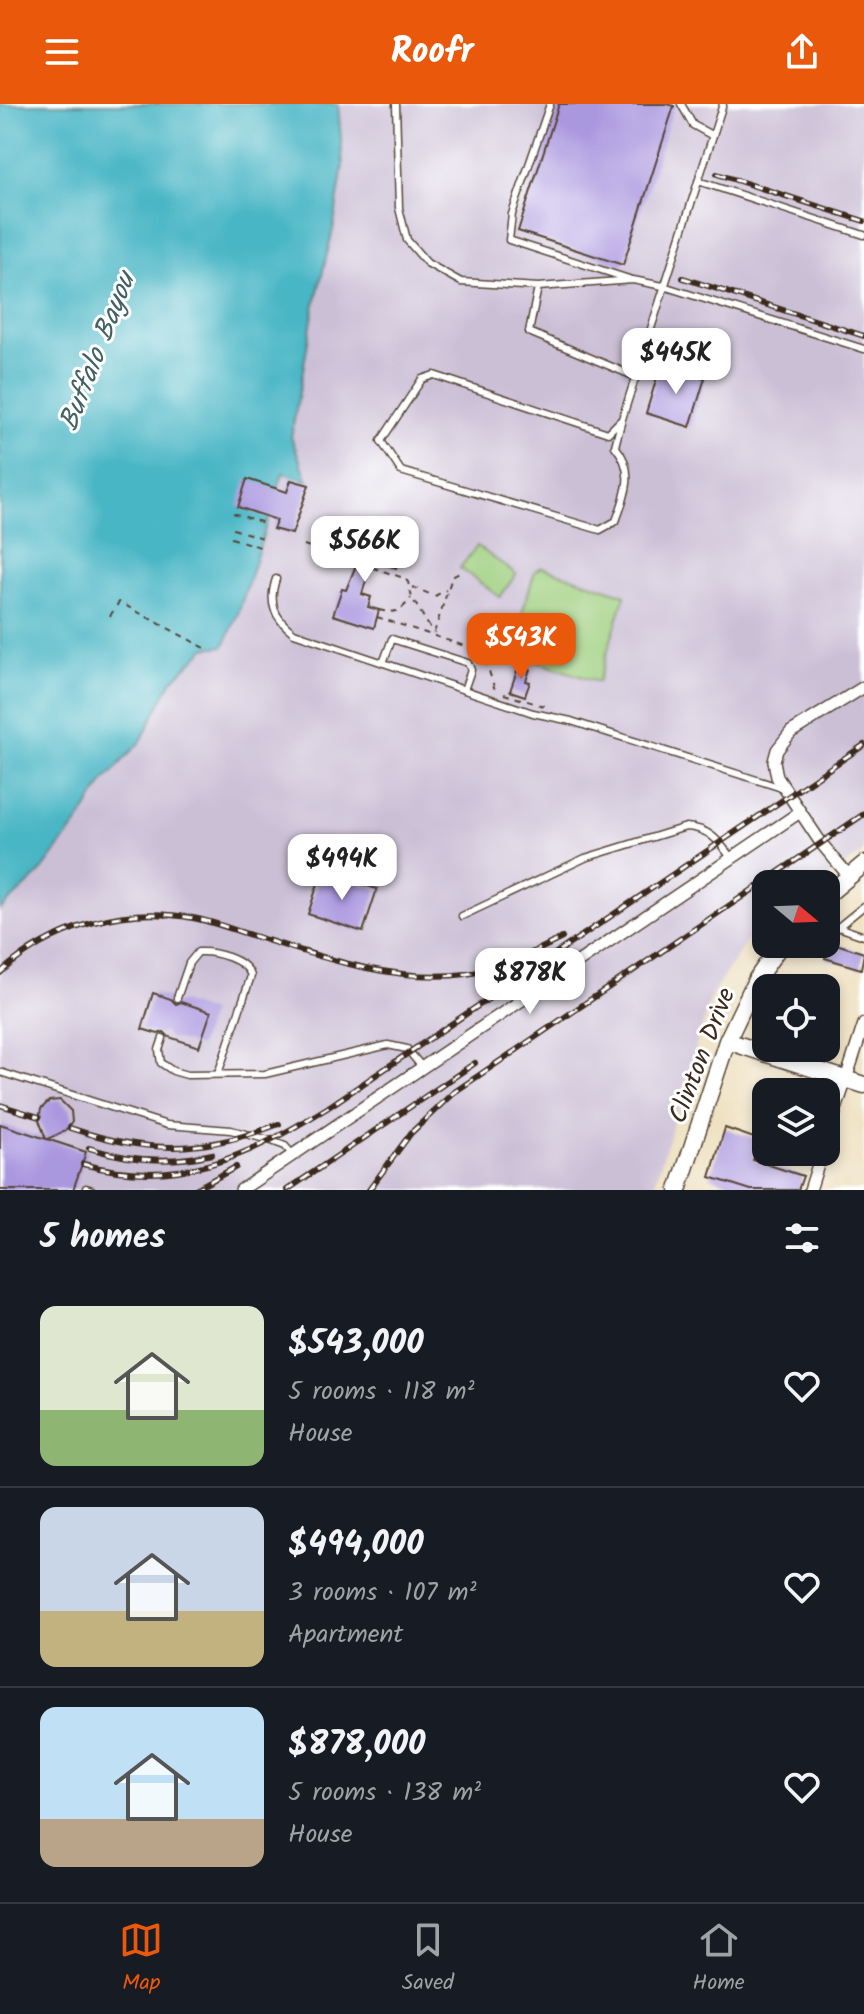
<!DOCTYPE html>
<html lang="en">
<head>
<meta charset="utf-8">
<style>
	:root { --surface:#171b24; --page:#242831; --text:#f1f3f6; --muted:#9ea1a6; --line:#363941; --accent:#ea580c }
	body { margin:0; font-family:Kalam,sans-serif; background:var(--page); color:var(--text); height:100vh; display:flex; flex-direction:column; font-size:30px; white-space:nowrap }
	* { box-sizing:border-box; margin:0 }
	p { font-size:26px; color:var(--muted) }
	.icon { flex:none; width:44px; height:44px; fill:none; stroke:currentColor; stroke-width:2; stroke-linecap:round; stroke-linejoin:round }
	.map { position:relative; height:1086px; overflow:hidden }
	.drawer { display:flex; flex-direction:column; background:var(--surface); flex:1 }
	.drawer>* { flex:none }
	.needle { width:52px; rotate:109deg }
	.buttons { position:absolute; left:752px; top:766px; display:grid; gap:16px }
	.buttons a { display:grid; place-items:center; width:88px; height:88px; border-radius:16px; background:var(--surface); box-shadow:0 4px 12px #0003; font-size:40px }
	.price { position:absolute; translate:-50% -68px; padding:0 18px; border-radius:16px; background:#fff; color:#222; font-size:26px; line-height:52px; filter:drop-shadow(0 2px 4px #0008) }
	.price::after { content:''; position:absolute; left:50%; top:48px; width:24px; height:18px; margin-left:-12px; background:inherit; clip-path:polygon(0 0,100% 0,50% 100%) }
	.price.current { background:var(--accent); color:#fff }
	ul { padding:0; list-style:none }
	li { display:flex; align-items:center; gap:24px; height:200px; padding:0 40px }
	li+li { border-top:2px solid var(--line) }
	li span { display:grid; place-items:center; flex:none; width:224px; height:160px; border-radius:16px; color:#555 }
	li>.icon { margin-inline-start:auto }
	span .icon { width:96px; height:96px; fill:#fffc; stroke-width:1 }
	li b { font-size:34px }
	h2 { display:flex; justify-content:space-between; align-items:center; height:96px; padding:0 40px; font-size:34px }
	header { display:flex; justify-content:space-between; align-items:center; height:104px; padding:0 40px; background:var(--accent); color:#fff; font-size:36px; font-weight:600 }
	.menu { display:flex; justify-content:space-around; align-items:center; height:112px; border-top:2px solid var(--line); background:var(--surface); font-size:22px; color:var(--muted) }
	.menu a { display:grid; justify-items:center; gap:4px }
	.menu .current { color:var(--accent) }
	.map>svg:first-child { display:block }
	.industrial { fill:#cbbfd5 }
	.green { fill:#9ecf7e; stroke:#6c7c4e; stroke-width:2 }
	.water { fill:#49b6c5; stroke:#427072; stroke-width:2 }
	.building { fill:#aa98df }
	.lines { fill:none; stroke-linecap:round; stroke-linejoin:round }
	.lane-casing { stroke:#564536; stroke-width:9 }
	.street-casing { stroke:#564536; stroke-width:14 }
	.secondary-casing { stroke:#564536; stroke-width:19 }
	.path { stroke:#564536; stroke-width:2; stroke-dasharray:6 6; stroke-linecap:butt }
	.lane { stroke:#fff; stroke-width:6 }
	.street { stroke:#fff; stroke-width:11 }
	.secondary { stroke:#fff; stroke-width:16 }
	.rail-casing { stroke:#3b2a1e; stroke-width:6 }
	.rail { stroke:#fff; stroke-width:3; stroke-dasharray:9; stroke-linecap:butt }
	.labels { text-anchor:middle; stroke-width:6; stroke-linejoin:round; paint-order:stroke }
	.street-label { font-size:26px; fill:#3b2a1e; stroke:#fff }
	.water-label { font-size:28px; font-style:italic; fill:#416261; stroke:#fff }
</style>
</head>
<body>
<header><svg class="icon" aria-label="menu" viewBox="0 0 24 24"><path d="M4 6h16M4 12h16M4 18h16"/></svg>Roofr<svg class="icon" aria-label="share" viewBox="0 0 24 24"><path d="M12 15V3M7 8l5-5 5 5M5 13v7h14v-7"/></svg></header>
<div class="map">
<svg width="864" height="1086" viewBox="0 0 864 1086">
	<rect width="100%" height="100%" fill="#fff"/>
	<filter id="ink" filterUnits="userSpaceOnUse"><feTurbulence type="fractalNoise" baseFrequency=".0125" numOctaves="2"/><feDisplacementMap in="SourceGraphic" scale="16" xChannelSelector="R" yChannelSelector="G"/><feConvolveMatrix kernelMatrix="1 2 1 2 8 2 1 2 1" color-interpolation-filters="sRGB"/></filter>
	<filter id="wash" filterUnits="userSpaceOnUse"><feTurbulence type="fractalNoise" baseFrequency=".006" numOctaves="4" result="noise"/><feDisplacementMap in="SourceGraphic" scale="32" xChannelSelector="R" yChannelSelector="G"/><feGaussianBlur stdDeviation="1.8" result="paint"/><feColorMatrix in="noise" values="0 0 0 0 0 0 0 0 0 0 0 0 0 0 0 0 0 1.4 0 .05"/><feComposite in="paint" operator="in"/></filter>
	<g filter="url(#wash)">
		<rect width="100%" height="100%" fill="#eddebb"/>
		<path class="industrial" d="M337,0H864V748L818,780H766V816L756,823L711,892L653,1086H0V798L82,713L104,677L141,637L171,578L205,544L224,542L239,508L283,369L308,377L291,333L314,204L334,121L343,61Z"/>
		<path class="green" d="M477,442L516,470L500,493L460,464Z
			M542,463L625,491L598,578L510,549L535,467Z"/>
		<path class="water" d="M0,0H338L343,61L334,121L314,204L291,333L308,377L283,369L238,510L224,542L205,544L171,578L141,637L104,677L82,713L39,770L0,806Z"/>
		<g id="blocks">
			<path class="building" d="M559,0H667L674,2L623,161L518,127Z
				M661,260L705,274L690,323L646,309Z
				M247,375L287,388L291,376L309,381L292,430L273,425L277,416L238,403Z
				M367,434L402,445L396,464L372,456L362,490L371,493L368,503L379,506L374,524L333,511L342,485L346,486Z
				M519,561L530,565L526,577L530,578L525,592L510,587Z
				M322,767L377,785L363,828L308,810Z
				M830,838L864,849L861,865L825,854Z
				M153,889L171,895L176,900L181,898L211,908L199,943L169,933L164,928L158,930L142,925Z
				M60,996L71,1007L72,1018L65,1027L47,1035L86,1048L73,1086H0V1020L46,1035L39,1016L41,1005L49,997Z
				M725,1024L760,1036L753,1056L803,1072L798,1086H751L710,1073Z"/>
		</g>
	</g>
	<g filter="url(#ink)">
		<use href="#blocks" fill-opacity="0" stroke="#564536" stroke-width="2"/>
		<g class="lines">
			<defs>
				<path id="lane" d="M396,0L399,104L407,136L427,159L461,178L538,183L633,176L663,182L864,245
					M550,0L512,110L509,136L629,175
					M681,0L693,21L713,32
					M698,77L864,131
					M538,183L529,228L636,273
					M622,315L615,342C636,367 626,390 616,417L600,426L401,367L381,337L422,275L434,271L608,329L622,315L723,0
					M276,475C268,499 274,514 294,529L533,609L571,617L782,684
					M383,559L392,535L468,559L471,566L464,586
					M462,812L585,754L686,723C709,724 719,737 732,755
					M838,823L864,832
					M826,833L864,802
					M809,840L815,842L818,840
					M177,894L189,859L198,848C215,847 246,855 251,872L218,970
					M163,934L159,946L161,959L173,967L187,971L265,970L388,941L407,945L422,963
					M0,968L167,1021L231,1026L269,1036L285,1042L293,1051
					M86,1084L92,1086"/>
				<path id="street" d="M848,771L821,739L777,673L774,657L777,646L791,628L864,583
					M826,1036L864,920
					M241,1086L800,708
					M810,1086L822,1048"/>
				<path id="secondary" d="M826,792L864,760
					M727,937L864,981
					M678,1086L727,937L756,876L781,840"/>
			</defs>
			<use href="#lane" class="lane-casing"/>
			<use href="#street" class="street-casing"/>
			<use href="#secondary" class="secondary-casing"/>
			<path class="path" d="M233,409L267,420
				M233,425L263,434
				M231,434L260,443
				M304,441L404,474L408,478L412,494L433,529
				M412,483L435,492L446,486
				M379,506C396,510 401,507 411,494
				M110,512L119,498L205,544
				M377,513L483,548L495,586
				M434,529L452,473L463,467
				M504,590L544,602"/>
			<use href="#lane" class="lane"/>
			<use href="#street" class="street"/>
			<use href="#secondary" class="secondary"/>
			<defs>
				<path id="rail" d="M717,70L864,117
					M683,174L864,232
					M0,869C51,823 124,801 193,814C215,818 236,827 257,833C323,854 396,879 466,870C500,866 532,849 562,834
					M0,1001L39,1013
					M70,1024C149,1050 201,1050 279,1020
					M89,1044C130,1057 170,1060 212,1050
					M83,1060C178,1086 247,1053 327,1004L864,641
					M194,1086L236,1063
					M287,1086L475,959
					M369,1086L411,1029L453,989L864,710"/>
			</defs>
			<use href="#rail" class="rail-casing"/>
			<use href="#rail" class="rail"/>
		</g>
	</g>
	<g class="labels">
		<g class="street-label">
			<text transform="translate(701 951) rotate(-69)" y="9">Clinton Drive</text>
		</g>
		<g class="water-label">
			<text transform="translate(96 247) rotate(-69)" y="10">Buffalo Bayou</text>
		</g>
	</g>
</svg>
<div class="buttons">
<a><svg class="needle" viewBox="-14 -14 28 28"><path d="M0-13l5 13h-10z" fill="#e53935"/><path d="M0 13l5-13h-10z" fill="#9ea1a6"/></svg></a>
<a><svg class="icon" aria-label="locate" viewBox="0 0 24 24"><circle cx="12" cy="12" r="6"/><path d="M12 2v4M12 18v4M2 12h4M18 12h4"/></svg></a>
<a><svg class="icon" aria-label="layers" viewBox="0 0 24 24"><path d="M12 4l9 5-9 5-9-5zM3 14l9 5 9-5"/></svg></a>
</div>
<b class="price" style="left:676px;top:292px">$445K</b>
<b class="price" style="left:365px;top:480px">$566K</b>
<b class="price current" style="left:521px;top:577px">$543K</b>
<b class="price" style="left:342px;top:798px">$494K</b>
<b class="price" style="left:530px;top:912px">$878K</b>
</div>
<section class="drawer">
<h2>5 homes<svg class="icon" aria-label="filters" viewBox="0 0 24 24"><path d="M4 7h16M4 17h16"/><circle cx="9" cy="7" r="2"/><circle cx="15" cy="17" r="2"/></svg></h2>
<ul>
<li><span style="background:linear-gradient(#dfe7d0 65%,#8fb573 0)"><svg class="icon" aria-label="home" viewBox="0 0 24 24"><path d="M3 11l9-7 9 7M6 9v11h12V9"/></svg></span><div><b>$543,000</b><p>5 rooms · 118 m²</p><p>House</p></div><svg class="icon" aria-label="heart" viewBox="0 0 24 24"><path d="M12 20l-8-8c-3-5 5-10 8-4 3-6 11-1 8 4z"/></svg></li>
<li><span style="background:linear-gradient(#c9d6e8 65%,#c2b280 0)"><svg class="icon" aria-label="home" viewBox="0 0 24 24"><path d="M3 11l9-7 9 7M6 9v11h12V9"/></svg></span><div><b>$494,000</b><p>3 rooms · 107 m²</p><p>Apartment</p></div><svg class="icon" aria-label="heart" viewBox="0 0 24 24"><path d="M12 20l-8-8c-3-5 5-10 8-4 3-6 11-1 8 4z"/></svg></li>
<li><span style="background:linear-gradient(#bfe0f5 70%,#b9a48a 0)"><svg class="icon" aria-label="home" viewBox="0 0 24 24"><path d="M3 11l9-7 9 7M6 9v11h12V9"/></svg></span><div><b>$878,000</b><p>5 rooms · 138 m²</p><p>House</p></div><svg class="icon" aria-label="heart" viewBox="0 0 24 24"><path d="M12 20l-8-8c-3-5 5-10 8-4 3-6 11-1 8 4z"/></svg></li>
</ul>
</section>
<nav class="menu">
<a class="current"><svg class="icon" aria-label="map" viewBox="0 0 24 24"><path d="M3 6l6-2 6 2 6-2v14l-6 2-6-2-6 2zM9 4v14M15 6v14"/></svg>Map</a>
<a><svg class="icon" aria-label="saved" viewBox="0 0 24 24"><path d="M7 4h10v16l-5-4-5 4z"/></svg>Saved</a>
<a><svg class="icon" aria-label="home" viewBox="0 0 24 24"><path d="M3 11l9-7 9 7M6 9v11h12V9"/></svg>Home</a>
</nav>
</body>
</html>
